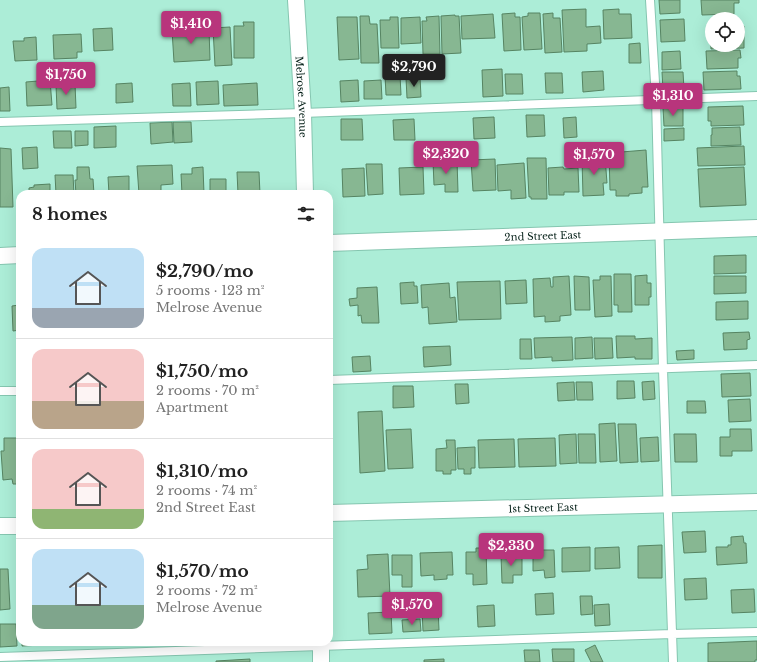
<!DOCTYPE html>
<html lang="en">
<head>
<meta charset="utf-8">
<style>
	:root { --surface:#fff; --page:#f6f6f6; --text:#222; --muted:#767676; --line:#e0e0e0; --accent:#b8357c }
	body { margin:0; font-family:"Libre Baskerville",serif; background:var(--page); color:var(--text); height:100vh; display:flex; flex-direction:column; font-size:15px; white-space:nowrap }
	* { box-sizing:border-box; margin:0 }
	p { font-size:13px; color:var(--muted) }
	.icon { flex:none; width:22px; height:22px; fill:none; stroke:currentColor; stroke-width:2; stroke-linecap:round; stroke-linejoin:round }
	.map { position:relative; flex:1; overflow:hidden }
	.side { position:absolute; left:16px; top:190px; width:317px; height:456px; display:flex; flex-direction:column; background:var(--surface); border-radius:12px; box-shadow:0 4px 16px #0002 }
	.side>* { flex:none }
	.tools { position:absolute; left:705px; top:12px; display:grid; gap:8px }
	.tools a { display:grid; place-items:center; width:40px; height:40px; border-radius:50%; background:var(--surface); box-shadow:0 4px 16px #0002; font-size:20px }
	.price { position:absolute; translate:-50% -34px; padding:0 9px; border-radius:4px; background:var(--accent); color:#fff; font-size:13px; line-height:26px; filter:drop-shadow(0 1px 2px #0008) }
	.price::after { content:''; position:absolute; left:50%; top:24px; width:12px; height:9px; margin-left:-6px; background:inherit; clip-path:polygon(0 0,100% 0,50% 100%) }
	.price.on { background:#222; color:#fff }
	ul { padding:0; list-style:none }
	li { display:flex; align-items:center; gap:12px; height:100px; padding:0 16px }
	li+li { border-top:1px solid var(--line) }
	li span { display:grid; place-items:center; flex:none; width:112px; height:80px; border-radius:12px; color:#555 }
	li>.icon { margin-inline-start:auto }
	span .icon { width:48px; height:48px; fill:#fffc; stroke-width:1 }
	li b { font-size:17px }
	h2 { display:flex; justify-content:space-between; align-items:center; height:48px; padding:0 16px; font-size:17px }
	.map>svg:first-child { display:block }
	.building { fill:#87b792; stroke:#568462 }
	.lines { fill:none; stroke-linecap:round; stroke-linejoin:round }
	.service-casing { stroke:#85c6b0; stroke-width:10 }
	.minor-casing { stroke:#85c6b0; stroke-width:18 }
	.service { stroke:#fff; stroke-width:8 }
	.minor { stroke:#fff; stroke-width:16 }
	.labels { text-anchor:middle; stroke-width:4; stroke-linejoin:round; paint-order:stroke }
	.street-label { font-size:10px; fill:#041f17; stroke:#fefefe }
</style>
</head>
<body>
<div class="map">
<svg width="757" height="662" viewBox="0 0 757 662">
	<rect width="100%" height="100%" fill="#acedd7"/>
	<path class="building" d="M659,0H680V13L660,14Z
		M701,0H739V3H734V14L702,15Z
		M586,9V27L600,26L601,43L587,44V51L564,52L562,10Z
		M619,9V14H631L632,38L604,39L603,10Z
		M515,13V17H520L521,50L504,51L502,14Z
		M528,13H540L542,49L524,50L522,17L528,16Z
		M553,13V18H560L562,52L545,53L543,14Z
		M493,14L495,38L462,39L461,16Z
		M455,15V16H459L461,53L442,54L441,16Z
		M360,16H369L370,24H377L379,63H361Z
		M439,16L440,54H423L422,21H427L426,17Z
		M337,17H357L359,59L339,60Z
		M390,17H398L399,48H381L380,20H390Z
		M420,17L421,43L401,44V18Z
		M684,19L685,41L661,42L660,20Z
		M243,22H254V58H234V26H244Z
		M738,26H744V48L711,49L710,27H712V45H738Z
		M230,27L232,65L215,66L213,28Z
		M112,28L113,50L94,51L93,29Z
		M209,29L210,60L174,62L172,30Z
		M81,34L82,52H77V58L54,59L53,35Z
		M36,37L37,60L15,61L13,41H24V38Z
		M640,43L641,63H629V44Z
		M740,50L741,58H738V68L707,69L706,51Z
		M680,51L681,69L662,70V52Z
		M502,69L503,96L483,97L482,70Z
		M603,71L604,90L583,92L582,72Z
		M737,71V76H740L741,89L704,90L703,72Z
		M662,72H683L684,89L663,90Z
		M545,73H562L563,93H546Z
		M505,74H522L523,94H506Z
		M385,75H400L401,95H386Z
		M420,77L421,97L407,98L406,78Z
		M50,80L52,105L27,106L26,82Z
		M358,80L359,101L341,102L340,81Z
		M381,80L382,99H364V81Z
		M218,81L219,104L197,105L196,82Z
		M132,83L133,102L116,103V84Z
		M190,83L191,106H173L172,84Z
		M257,83L258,105L224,106L223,85Z
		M75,84L76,108L57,109L56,85Z
		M9,87L10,111H0V88Z
		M743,106L744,125L711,126V121H708V107Z
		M663,108H683V126H664Z
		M526,115H544L545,136L527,137Z
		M494,117L495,138L474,139L473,118Z
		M576,117L577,137L564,138L563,118Z
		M341,119H362L363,140H341Z
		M414,119L415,140H394L393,120Z
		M172,122L173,142L151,144L150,123Z
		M173,122H191L192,142L174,143Z
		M116,126V147L94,148V127Z
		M740,127L741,145L711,146V135H712V128Z
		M684,128V140L664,141V129Z
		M53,131H71L72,148H54Z
		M75,131H88V145L75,146Z
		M744,146L745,165L698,166L697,148Z
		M37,147L38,168L23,169L22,148Z
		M0,148L11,149L13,207H0Z
		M646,150L648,187H642V193L629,194V196H616V190H610L609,153Z
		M605,157L607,183H603L604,195L583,196L582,159Z
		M527,158H546L547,199H531V197H529Z
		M495,159L496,190L473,191L471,160Z
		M457,160L458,192H445V184L434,185L433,161Z
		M524,163L526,198L511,199V190L498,191L497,165Z
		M366,164H382L383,194L368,195Z
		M172,165L173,184L161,185V194H139L137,166Z
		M77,167H89L90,179H93L94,194H76L75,180H77Z
		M203,167L204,194H182L181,174H192V168Z
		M423,167L424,194L400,195L399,168Z
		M563,167L564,169L578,168L579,192H564V195H549L548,168Z
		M744,167L746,205L700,207L698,169Z
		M364,168L365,196L343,197L342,169Z
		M237,172H259L260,194H238Z
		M55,175H73L74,194H56Z
		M129,176V194H109L108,177Z
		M210,179H226V194H210Z
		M50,184V194H29V188L34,187V185Z
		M746,255V273L714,274V256Z
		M614,274H631L632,312H618V305H614Z
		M647,275V283H651V297H649V305H635V276Z
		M569,276L571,315L560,316V321L545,322V316L534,317L533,279L550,278L551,287H553V277Z
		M574,276L589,277L590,310H575Z
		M600,276H611L612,316L595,317L593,280H600Z
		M714,276H746V293L714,294Z
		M526,280L527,303L506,304L505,281Z
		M500,281L501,319L459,320L457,282Z
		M414,282V286H417L418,303L401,304L400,283Z
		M449,283L450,298L455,297L457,322L429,324L428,307L422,308L421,285Z
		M377,287L379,323H362L361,315L358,316V305L350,306L349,299L357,298V288Z
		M748,301V319L716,320V302Z
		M19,303H20V330L13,331L12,306L19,305Z
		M749,332L750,339L747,340V349L724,350L723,333Z
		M616,336H635V339L652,338V359H635V357L617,358Z
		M572,337L573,360L552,361V357L535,358L534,338Z
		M592,337L593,358L575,359V338Z
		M594,338H612L613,358L595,359Z
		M520,339H531L532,359H520Z
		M450,346L451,365L424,367L423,347Z
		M694,350V359L677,360L676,351Z
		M370,356L371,371L353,372L352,357Z
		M750,373L751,396L722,397L721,374Z
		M617,381H634L635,398L617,399Z
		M654,381L655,399L643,400L642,382Z
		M574,382L575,400L558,401L557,383Z
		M576,382H592L593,400H577Z
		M455,384H468L469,403L456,404Z
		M393,386H413L414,407L393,408Z
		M750,399L751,421L729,422L728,400Z
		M687,401H705L706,413H687Z
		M382,411L385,471L360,473L358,412Z
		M615,423L617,461L600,462L599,424Z
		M618,424H636L638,462L620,463Z
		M411,429L413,468L388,469L386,430Z
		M730,429H751L752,451H732V456H720V437H730Z
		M576,434L577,463L560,464L559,435Z
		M578,434H595L596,463H579Z
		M674,434H696L697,462H675Z
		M658,437L659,461L641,462L640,438Z
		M4,438H20V484H13L12,479L3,480L1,451H4Z
		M555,438L556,466L519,467L518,439Z
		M514,439L515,467L479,468L478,440Z
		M446,440H455L456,470H451V474H443V471H436V449L447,448Z
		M475,447V468H471V474H464V469H458L457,448Z
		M705,531L706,552L684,553L682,532Z
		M743,536L744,543H746L747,563L717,565L716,547H728V545H731V537Z
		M662,545V578H638V546Z
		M590,547V571L562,572V548Z
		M619,547L620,568L595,569V548Z
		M476,548H486L487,584L473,585V574H466V552H476Z
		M533,550H554L555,577L545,578L544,570L533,571Z
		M452,552L453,575H447V579L434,580V575L421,576L420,553Z
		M388,554L390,596L358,597L357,570L368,569L367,555Z
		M392,555H412V587H402V575H392Z
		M501,555H522V575H513V583H502Z
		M0,569H8L10,609L0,610Z
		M706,578L707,599L685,600L684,579Z
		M754,589L755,612L732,613L731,590Z
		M553,593L554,614L536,615L535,594Z
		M580,596H592L593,614L581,615Z
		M609,604L610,625L595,626L594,605Z
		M494,605L495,626L478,627L477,606Z
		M438,608L439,630L423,631L422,609Z
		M391,612L392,633L369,634L368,613Z
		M420,619L421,631L403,632L402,620Z
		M0,624H16L17,646L0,647Z
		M757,641V660H755V662H708V643Z
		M22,642H42L43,645L22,646Z
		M595,645L603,662H591L585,650Z
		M552,649H574V662H553Z
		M524,650H539L540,662H525Z
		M250,659V662H216V661Z
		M444,659V662H424V660Z"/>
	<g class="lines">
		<defs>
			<path id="service" d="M650,0L656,99L663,369L673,662
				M0,122L303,113L757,96
				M329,380L757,365
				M0,391H20
				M0,657L672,634L757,632"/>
			<g id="minor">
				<path id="s1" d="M296,0L303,113L305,194"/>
				<path id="s2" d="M329,243L757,228"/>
				<path d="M0,256L20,255"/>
				<path id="s3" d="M329,513L757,502"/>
				<path d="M0,526H20"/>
				<path d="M321,642V662"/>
			</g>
		</defs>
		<use href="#service" class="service-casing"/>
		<use href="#minor" class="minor-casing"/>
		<use href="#service" class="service"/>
		<use href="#minor" class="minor"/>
	</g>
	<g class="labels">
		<g class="street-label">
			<text dy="4" stroke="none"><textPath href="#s1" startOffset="97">Melrose Avenue</textPath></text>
			<text dy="4" stroke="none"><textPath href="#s2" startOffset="214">2nd Street East</textPath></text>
			<text dy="4" stroke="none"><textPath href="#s3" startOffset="214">1st Street East</textPath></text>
		</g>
	</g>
</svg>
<div class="tools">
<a><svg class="icon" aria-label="locate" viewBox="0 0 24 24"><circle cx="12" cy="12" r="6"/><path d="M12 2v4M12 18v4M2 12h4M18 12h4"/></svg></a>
</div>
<b class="price" style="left:191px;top:45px">$1,410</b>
<b class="price on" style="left:414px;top:88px">$2,790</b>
<b class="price" style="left:66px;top:96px">$1,750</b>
<b class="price" style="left:673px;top:117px">$1,310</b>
<b class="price" style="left:446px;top:175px">$2,320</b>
<b class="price" style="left:594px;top:176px">$1,570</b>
<b class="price" style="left:511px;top:567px">$2,330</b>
<b class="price" style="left:412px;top:626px">$1,570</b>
<section class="side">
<h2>8 homes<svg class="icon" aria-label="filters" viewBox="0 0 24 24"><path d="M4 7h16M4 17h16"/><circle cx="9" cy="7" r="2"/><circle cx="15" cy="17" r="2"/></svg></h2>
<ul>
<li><span style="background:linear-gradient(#bfe0f5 75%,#9aa5b1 0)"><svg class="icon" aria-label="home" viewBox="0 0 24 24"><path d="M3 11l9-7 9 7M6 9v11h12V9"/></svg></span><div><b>$2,790/mo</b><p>5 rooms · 123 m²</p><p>Melrose Avenue</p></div></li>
<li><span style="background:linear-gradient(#f6c9c9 65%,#b9a48a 0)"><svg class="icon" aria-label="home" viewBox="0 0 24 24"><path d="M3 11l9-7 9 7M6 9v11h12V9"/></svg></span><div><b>$1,750/mo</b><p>2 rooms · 70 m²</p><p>Apartment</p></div></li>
<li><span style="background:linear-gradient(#f6c9c9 75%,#8fb573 0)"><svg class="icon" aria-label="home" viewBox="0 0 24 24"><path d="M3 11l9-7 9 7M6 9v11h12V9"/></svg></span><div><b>$1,310/mo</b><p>2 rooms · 74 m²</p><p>2nd Street East</p></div></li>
<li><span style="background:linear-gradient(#bfe0f5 70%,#7fa58c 0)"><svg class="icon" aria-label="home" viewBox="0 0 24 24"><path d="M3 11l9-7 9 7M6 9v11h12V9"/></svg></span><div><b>$1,570/mo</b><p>2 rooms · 72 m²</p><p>Melrose Avenue</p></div></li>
</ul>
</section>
</div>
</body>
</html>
